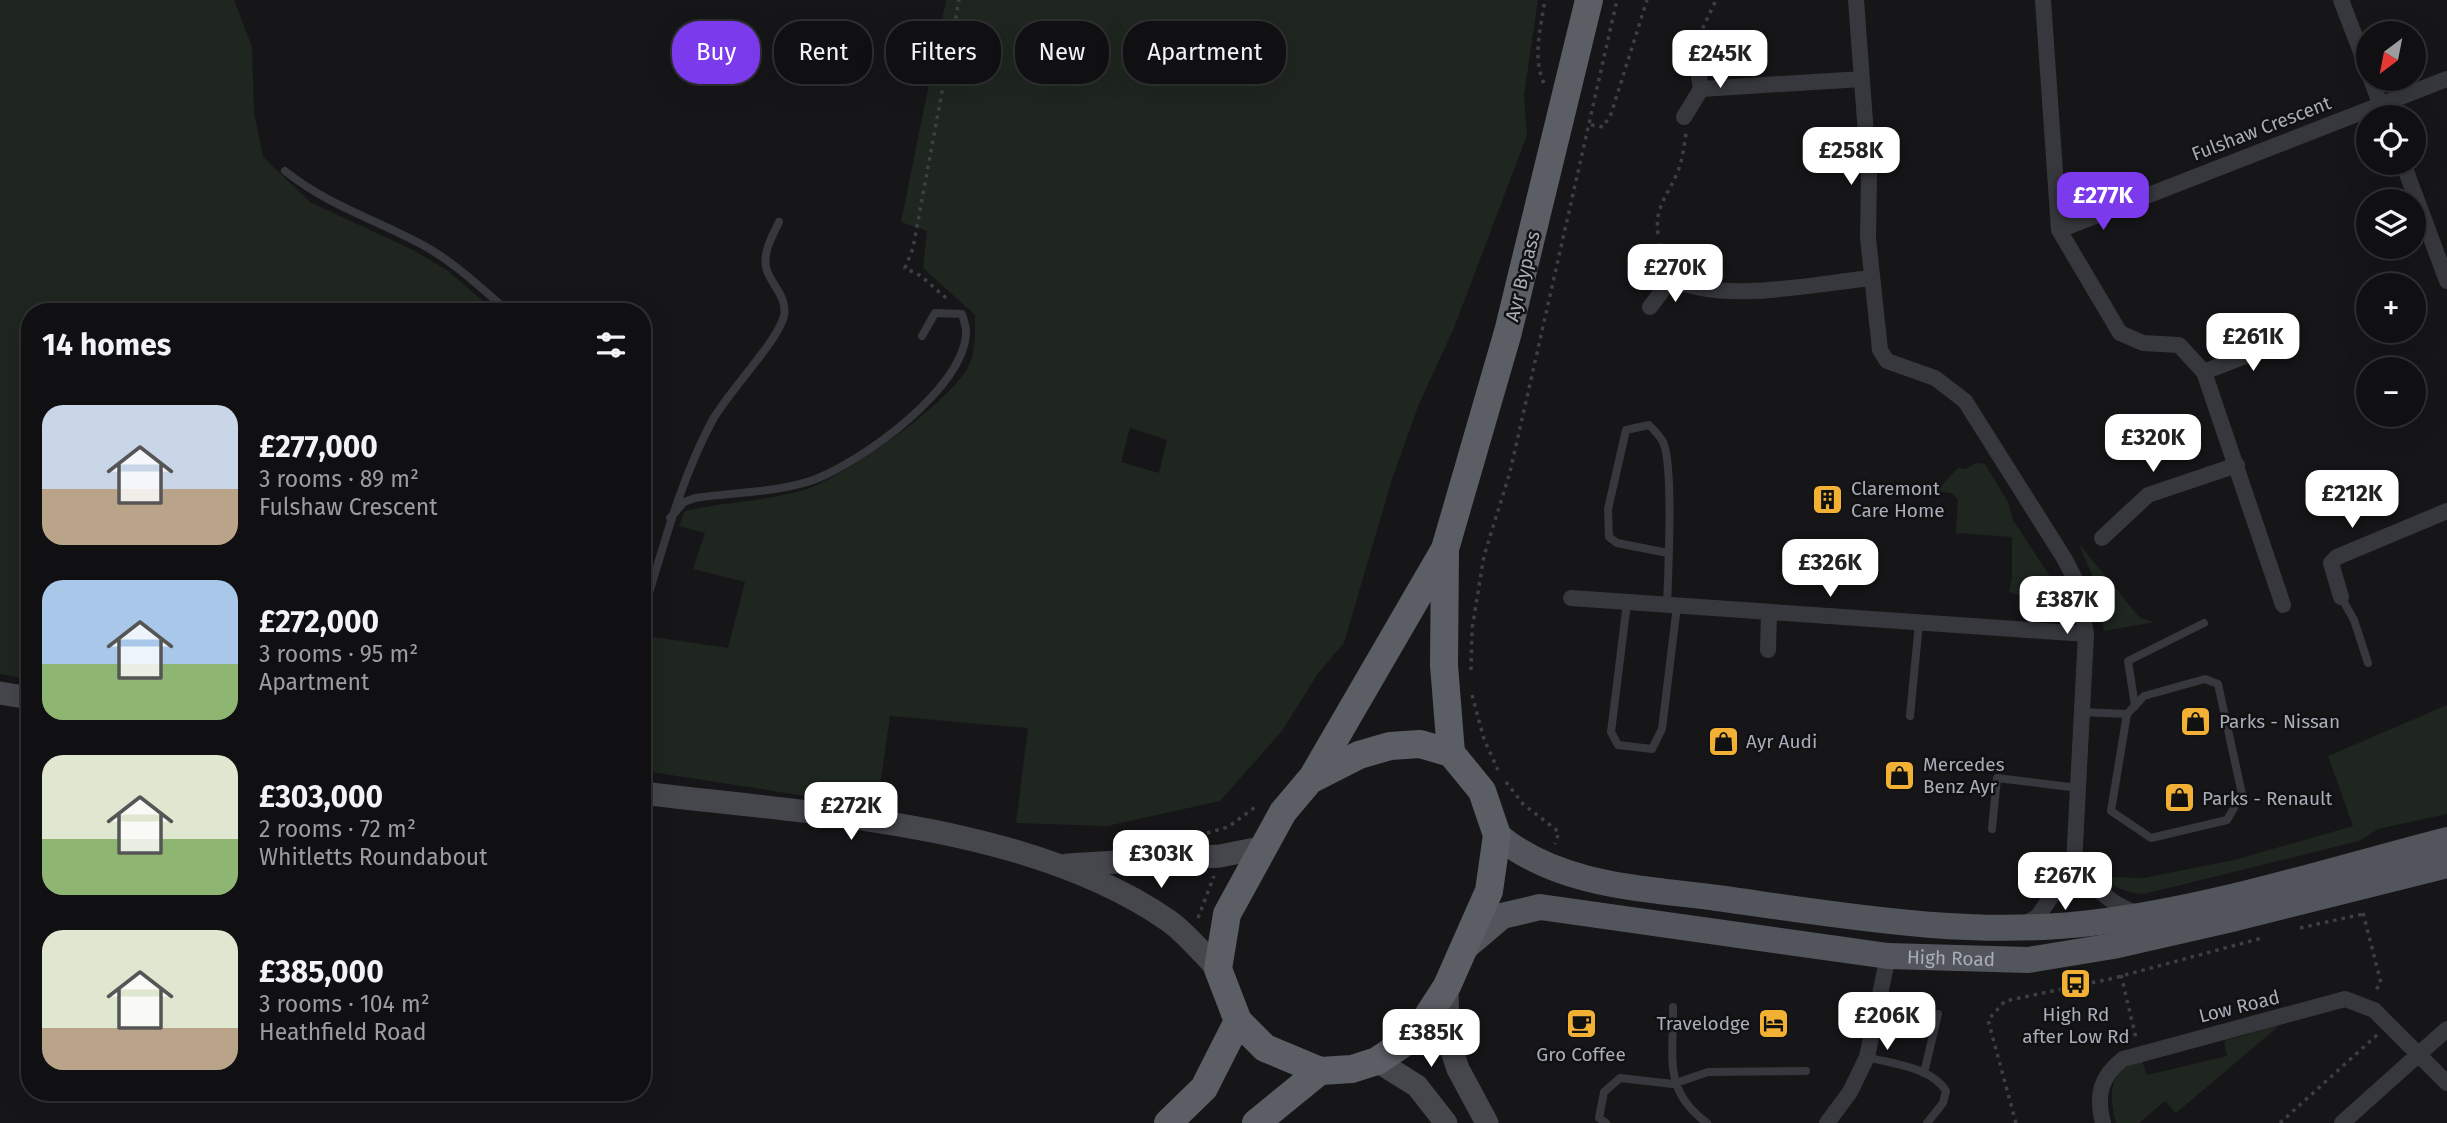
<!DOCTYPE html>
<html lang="en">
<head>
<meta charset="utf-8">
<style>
	:root { --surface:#101012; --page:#1e1e20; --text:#f1f3f6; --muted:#9c9d9f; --line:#303032; --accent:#7c3aed }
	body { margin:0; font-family:"Fira Sans",sans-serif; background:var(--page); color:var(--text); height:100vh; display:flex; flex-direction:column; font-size:26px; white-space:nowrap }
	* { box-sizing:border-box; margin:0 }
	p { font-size:23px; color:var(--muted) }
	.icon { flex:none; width:38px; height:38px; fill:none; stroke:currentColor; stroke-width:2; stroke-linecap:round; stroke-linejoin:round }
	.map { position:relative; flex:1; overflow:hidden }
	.panel { position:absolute; left:21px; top:303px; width:630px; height:798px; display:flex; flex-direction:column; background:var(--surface); border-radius:28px; box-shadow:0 7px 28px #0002,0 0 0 2px var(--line) }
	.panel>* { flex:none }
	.hud { position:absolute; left:672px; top:21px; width:665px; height:63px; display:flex; gap:14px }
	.needle { width:46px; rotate:212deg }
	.buttons { position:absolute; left:2356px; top:21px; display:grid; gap:14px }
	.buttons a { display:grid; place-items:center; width:70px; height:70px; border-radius:50%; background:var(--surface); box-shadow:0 7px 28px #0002,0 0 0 2px var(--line); font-size:35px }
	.price { position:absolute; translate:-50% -60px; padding:0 16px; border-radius:14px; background:#fff; color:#222; font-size:23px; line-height:46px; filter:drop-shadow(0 2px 4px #0008) }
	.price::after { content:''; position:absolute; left:50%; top:42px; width:21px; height:16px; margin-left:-10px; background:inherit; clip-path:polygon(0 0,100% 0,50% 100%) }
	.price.selected { background:var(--accent); color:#fff }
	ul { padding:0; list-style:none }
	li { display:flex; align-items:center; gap:21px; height:175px; padding:0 21px }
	li span { display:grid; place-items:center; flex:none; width:196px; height:140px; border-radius:21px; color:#555 }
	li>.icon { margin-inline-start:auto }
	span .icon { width:84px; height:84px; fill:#fffc; stroke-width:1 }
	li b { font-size:30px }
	h2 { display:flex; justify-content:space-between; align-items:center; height:84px; padding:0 21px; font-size:30px }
	.tag { padding:0 24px; border-radius:28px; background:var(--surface); box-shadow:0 7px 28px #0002,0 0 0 2px var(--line); font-size:24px; line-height:63px }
	.tag.selected { background:var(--accent); color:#fff }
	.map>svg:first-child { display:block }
	.green { fill:#1e261f; fill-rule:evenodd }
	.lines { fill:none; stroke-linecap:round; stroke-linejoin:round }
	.path { stroke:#3d3f44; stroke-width:3.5; stroke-dasharray:3.5 5; stroke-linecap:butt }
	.service { stroke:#37383d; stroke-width:8 }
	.minor { stroke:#37383d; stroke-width:16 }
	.secondary { stroke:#45474d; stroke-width:23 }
	.primary { stroke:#53555c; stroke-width:26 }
	.trunk { stroke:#5b5e65; stroke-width:28 }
	.labels { text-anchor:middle; stroke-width:5; stroke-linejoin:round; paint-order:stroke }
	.street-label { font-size:19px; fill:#a8adb8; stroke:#111113 }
	.poi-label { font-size:19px; fill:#a8adb8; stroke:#111113; text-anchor:start }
</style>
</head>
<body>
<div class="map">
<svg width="2447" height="1123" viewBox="0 0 2447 1123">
	<rect width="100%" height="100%" fill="#161618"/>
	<path class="green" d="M0,0H234L252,47L254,112L263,157L310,202L415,251L448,271L495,311L30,312V679L0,674Z
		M946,0H1538L1524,95L1527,135L1454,328L1419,404L1392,479L1344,643L1319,672L1282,731L1220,801L1107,826L1016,823L1028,728L890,716L877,807L651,772L647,767L653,637L728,648L745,582L693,569L705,533L679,526L685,511C723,502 763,501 801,491C840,481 955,400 970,363C976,348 975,330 975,315L923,268L927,231L901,222ZM1130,428L1167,440L1159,473L1121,462Z
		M1977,463L1985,464L2008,502L2013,520L2053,581L2055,596L2051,607L2009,592L2012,577V537L1956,533L1958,499L1951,493L1936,491L1958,468L1965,469Z
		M2079,544L2140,618L2155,622L2104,631L2097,587Z
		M2447,705V814L2378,829L2359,841L2144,894C2122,893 2108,884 2093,868L2109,877L2143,878L2234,860L2353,826L2328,756Z
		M2280,1025L2176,1113L2165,1101L2139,1123H2116C2108,1096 2109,1067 2142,1061L2147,1075L2227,1056L2224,1041Z"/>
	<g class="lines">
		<path class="path" d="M1699,36L1716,0
			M1544,83C1532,58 1541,26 1545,0
			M1591,125L1603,127L1611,114L1647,0
			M1658,234C1654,207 1669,194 1678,171C1683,158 1684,146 1686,133
			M946,298L921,276L905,268L913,248L959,0
			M1471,670L1472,629L1484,556L1510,472L1617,0
			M1472,695L1484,739L1498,770
			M1506,782L1523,804L1559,832L1555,844
			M1207,833L1228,827L1258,805
			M2363,913L2381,983L2375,991
			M1198,918L1214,876
			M2300,928L2363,914
			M2121,975L2136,1038
			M2016,1123L1988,1020L2005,1001L2114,978L2262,938
			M2280,1123L2377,1035"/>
		<path class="service" d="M285,171C326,204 374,219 419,243C452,260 480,287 509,312
			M670,518L684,502L695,498C734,492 778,493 816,479C864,460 961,390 966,335C967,329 964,321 962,314L935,313L922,336
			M2341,597L2354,620L2368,663
			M1627,603L1611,732L1618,745L1652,749L1662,729L1677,606
			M1667,606C1668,574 1674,466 1663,442C1660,436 1654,430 1649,425L1626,430L1608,509L1609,537L1617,543L1668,553
			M642,616C663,549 679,483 712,421C728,392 778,341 784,316C788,296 769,283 766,267C763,251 773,235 779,222
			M2135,706L2128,661L2204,623
			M2082,712L2127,714L2144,696L2205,679L2218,684L2242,794L2227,820L2151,838L2111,811L2127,714
			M1910,716L1919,623
			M1992,829L1997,778L2078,788
			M1673,1007C1674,1057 1662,1090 1707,1123
			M1867,1057C1892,1064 1932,1067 1946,1091L1943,1103L1927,1123
			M1924,1073L1938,1014
			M1606,1123L1599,1118L1604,1092L1620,1078L1673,1084L1708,1072L1806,1071"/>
		<path class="minor" d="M1856,0L1869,175L1868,238L1880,350L1887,361L1935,378L1965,401L2064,558L2078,585L2086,634L2074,864C2093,885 2109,904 2136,913
			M2043,0L2059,230L2447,79
			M2341,0L2368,70
			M2371,79L2385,117
			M1701,89L1862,79
			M1684,117L1701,89L1695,53
			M2403,163L2447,281
			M2059,230L2120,333L2143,343L2179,345L2204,372L2283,605
			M1660,251L1671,279C1726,304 1812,284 1872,278
			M1650,307L1671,279
			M2204,372L2289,339
			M2102,538L2148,495L2237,465
			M2341,597L2331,563L2337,557L2447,511
			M1571,598L2086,634
			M1768,650L1769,613
			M2023,925L2038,916L2074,864
			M1827,1123L1850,1092L1867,1057L1888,956
			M2103,1123C2096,1095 2100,1077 2123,1059L2345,999L2374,1010L2447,1083
			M2342,1123L2447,1029"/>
		<path class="secondary" d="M0,693L30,698
			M642,793C810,814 1027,822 1169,921C1187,934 1202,953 1218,969
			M1067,865L1220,856L1260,848
			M1447,986L1448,1039L1458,1069L1487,1123
			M1377,1061L1417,1086L1446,1123"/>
		<g class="primary">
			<path d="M1497,835C1558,886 1641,888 1717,898C1841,915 1966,938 2091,923C2211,909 2330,870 2447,840"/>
			<path id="s1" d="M1462,950L1502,916L1540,907L1888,956L2028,960L2113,946L2236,918L2447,865"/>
		</g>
		<path class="trunk" d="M1445,552L1444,665L1451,753
			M1420,744L1451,753L1482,791L1497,835L1489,891L1447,986L1425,1020L1401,1045L1377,1061L1352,1069L1320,1071L1265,1048L1238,1021L1218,969L1227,914L1283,812L1310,780L1359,755L1390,746Z
			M1312,778L1445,549L1508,332L1589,0
			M1168,1123L1204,1088L1238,1021
			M1256,1123L1320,1071"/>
	</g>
	<defs>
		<symbol id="building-square" viewBox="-11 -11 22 22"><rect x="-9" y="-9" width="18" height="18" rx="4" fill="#f2b134" stroke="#111113"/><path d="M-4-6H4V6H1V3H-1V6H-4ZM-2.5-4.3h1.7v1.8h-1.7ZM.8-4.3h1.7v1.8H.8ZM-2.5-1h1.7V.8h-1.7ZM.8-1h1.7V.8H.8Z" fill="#111"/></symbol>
		<symbol id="shop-square" viewBox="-11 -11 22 22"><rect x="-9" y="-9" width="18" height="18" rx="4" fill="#f2b134" stroke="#111113"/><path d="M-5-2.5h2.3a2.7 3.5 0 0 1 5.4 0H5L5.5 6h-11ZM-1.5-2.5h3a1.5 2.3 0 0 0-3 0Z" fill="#111"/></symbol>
		<symbol id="bus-square" viewBox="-11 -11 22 22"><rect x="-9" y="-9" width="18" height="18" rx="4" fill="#f2b134" stroke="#111113"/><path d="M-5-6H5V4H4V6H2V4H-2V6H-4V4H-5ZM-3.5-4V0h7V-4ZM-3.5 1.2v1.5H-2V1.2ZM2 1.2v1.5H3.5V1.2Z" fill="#111"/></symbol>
		<symbol id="cafe-square" viewBox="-11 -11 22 22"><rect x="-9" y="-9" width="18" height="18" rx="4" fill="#f2b134" stroke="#111113"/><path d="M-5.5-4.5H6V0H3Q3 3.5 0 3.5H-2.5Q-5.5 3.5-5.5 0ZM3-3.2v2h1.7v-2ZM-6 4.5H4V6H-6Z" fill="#111"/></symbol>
		<symbol id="hotel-square" viewBox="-11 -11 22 22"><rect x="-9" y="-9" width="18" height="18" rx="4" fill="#f2b134" stroke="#111113"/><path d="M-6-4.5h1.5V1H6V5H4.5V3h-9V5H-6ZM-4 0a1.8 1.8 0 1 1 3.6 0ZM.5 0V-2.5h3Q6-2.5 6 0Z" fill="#111"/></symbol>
	</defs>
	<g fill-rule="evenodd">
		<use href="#building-square" x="1810" y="482" width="35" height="35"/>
		<use href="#shop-square" x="2178" y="704" width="35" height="35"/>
		<use href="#shop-square" x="1706" y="724" width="35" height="35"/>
		<use href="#shop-square" x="1882" y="758" width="35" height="35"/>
		<use href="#shop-square" x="2162" y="780" width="35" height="35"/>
		<use href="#bus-square" x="2058" y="966" width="35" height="35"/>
		<use href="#cafe-square" x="1564" y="1006" width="35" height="35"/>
		<use href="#hotel-square" x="1756" y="1006" width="35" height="35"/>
	</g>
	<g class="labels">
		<g class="street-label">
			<text transform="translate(2261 128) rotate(-21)" y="7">Fulshaw Crescent</text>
			<text transform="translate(1522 276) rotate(-76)" y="7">Ayr Bypass</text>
			<text dy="7" stroke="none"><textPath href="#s1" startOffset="506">High Road</textPath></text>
			<text transform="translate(2239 1006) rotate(-14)" y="7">Low Road</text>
		</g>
		<g class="poi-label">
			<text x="1851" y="495">Claremont<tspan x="1851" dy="22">Care Home</tspan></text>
			<text x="2219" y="728">Parks - Nissan</text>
			<text x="1746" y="748">Ayr Audi</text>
			<text x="1923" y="771">Mercedes<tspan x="1923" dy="22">Benz Ayr</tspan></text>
			<text x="2202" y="805">Parks - Renault</text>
			<text x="2076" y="1021" text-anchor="middle">High Rd<tspan x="2076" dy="22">after Low Rd</tspan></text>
			<text x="1750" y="1030" text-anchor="end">Travelodge</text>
			<text x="1581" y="1061" text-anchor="middle">Gro Coffee</text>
		</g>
	</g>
</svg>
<div class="buttons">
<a><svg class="needle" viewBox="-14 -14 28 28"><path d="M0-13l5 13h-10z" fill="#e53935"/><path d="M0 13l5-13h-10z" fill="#9c9d9f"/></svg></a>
<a><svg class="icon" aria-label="locate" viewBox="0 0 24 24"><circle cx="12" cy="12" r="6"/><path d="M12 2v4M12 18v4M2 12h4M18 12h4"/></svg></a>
<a><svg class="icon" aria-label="layers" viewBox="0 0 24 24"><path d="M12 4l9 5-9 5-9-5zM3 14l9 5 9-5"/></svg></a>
<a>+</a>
<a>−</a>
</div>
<b class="price" style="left:1720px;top:90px">£245K</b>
<b class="price" style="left:1851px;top:187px">£258K</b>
<b class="price selected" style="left:2103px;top:232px">£277K</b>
<b class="price" style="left:1675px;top:304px">£270K</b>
<b class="price" style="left:2253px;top:373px">£261K</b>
<b class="price" style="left:2153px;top:474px">£320K</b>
<b class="price" style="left:2352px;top:530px">£212K</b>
<b class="price" style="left:1830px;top:599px">£326K</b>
<b class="price" style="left:2067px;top:636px">£387K</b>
<b class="price" style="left:851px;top:842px">£272K</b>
<b class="price" style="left:1161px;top:890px">£303K</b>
<b class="price" style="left:2065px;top:912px">£267K</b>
<b class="price" style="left:1887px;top:1052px">£206K</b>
<b class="price" style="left:1431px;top:1069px">£385K</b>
<div class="hud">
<a class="tag selected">Buy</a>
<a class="tag">Rent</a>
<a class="tag">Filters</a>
<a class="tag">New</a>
<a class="tag">Apartment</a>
</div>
<section class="panel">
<h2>14 homes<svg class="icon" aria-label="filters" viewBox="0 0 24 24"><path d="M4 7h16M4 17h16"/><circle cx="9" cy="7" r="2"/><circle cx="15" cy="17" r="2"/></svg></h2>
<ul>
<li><span style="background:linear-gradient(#c9d6e8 60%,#b9a48a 0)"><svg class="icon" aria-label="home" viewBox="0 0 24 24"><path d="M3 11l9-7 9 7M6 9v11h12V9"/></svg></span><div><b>£277,000</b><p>3 rooms · 89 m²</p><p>Fulshaw Crescent</p></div></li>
<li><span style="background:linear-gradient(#a9c7e8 60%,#8fb573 0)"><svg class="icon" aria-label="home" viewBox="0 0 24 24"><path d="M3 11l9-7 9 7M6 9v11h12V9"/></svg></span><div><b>£272,000</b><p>3 rooms · 95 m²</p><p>Apartment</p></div></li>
<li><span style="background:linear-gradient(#dfe7d0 60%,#8fb573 0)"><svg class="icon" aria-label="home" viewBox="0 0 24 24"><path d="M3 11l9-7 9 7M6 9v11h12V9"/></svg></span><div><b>£303,000</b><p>2 rooms · 72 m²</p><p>Whitletts Roundabout</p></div></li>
<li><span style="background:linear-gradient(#dfe7d0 70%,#b9a48a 0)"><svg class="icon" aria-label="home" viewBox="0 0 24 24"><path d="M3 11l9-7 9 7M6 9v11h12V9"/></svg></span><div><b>£385,000</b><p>3 rooms · 104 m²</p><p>Heathfield Road</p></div></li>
</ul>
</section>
</div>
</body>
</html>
